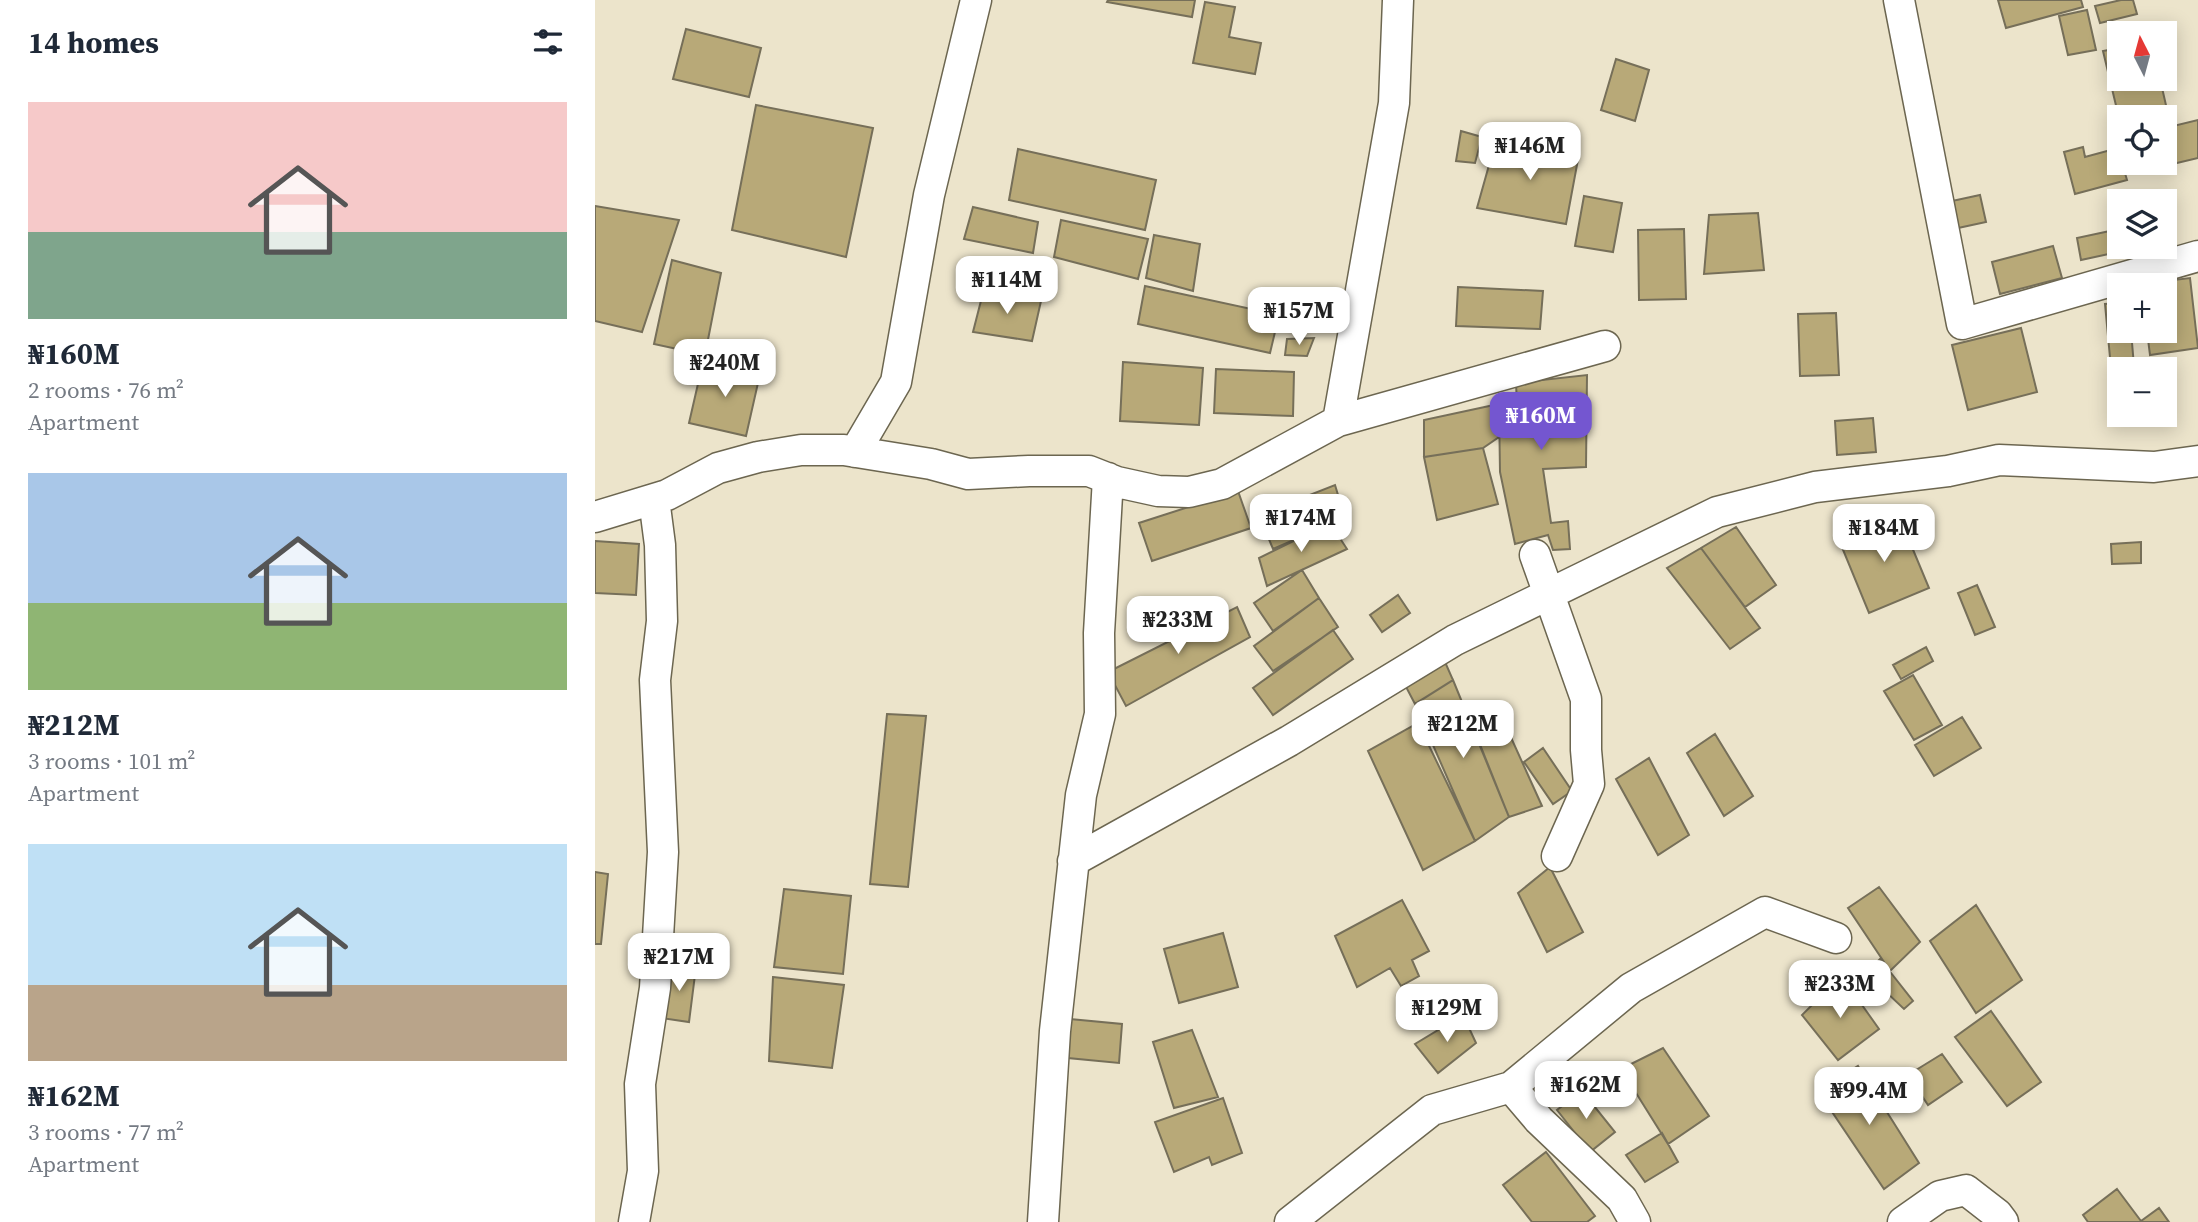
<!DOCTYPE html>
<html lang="en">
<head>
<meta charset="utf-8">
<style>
	:root { --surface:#fff; --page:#f6f6f7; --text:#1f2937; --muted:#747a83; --accent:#7456d0 }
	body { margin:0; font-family:"Source Serif 4",serif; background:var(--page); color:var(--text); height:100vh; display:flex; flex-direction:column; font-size:26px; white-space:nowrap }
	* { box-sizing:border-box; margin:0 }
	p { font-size:23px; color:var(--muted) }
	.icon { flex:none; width:38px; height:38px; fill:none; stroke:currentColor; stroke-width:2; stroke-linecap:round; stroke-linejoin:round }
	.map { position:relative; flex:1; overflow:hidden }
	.sheet { display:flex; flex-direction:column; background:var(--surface); width:595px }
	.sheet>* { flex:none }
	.needle { width:46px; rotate:354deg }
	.fabs { position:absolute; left:1512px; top:21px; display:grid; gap:14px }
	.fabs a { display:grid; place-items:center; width:70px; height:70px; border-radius:0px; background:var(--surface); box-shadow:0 4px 18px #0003; font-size:35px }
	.price { position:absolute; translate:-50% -60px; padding:0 16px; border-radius:14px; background:#fff; color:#222; font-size:23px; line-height:46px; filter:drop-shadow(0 2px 4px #0008) }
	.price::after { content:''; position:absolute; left:50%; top:42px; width:21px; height:16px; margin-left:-10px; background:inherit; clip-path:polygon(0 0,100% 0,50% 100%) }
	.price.selected { background:var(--accent); color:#fff }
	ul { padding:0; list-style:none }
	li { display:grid; align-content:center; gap:14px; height:371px; padding:0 28px }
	li span { display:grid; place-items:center; height:217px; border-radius:0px; color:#555 }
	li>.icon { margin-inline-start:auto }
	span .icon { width:126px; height:126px; fill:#fffc; stroke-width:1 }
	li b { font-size:30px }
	h2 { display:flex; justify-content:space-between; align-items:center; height:84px; padding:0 28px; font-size:30px }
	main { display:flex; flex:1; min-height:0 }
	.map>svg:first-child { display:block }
	.building { fill:#b8a978; stroke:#766f59; stroke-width:2 }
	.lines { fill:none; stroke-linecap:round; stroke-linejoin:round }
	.street-casing { stroke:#6c6650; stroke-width:33 }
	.street { stroke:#fff; stroke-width:30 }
</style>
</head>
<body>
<main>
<section class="sheet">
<h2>14 homes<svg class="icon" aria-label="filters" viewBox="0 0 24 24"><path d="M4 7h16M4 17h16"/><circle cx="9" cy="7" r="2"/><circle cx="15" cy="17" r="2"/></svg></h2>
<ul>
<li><span style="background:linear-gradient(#f6c9c9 60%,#7fa58c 0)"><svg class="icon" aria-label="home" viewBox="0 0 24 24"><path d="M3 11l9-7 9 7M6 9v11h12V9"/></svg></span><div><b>₦160M</b><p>2 rooms · 76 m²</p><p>Apartment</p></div></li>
<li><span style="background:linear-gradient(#a9c7e8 60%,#8fb573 0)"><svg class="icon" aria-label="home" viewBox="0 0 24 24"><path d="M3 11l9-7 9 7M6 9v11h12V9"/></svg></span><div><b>₦212M</b><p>3 rooms · 101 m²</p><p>Apartment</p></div></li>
<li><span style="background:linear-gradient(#bfe0f5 65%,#b9a48a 0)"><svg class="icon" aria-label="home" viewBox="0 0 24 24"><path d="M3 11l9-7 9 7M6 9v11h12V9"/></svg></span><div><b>₦162M</b><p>3 rooms · 77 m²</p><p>Apartment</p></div></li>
</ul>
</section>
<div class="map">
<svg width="1603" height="1222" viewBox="0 0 1603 1222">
	<rect width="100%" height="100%" fill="#ece4cb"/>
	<path class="building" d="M513,0H600L597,17L512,2Z
		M1403,0H1486L1488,7L1411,28Z
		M1526,0H1538L1542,14L1505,23L1500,6Z
		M610,2L640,7L634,37L666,43L660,74L598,63Z
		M1492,10L1501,50L1473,55L1464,16Z
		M91,29L166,48L154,97L78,79Z
		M1524,48V79H1565L1573,114L1561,117L1524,118L1508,51Z
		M1021,59L1054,70L1040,121L1006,110Z
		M161,105L278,128L251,257L137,230Z
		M1603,120V158L1540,173L1537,163H1570V128Z
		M866,131L887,137L880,163L861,161Z
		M904,140L984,154L971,224L882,208L898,151Z
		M1488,147L1490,157L1523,148L1524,163H1527L1532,180L1480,194L1469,152Z
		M423,149L561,180L550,230L414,200Z
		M1385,195L1391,222L1363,228L1357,201Z
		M989,196L1027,203L1018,252L980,246Z
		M0,206L84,220L47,332L0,321Z
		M378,207L443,222L438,253L369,239Z
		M1163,213L1169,270L1109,274L1114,215Z
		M466,220L553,239L543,279L459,257Z
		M1089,229L1091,299L1044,300L1043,230Z
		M1524,229V247H1546L1486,260L1482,238Z
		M559,235L605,244L598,291L551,278Z
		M1458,246L1467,278L1405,294L1397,262Z
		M77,260L126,273L110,355L59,344Z
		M1595,278L1603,348L1555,355L1552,331H1570V285L1546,284Z
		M550,286L684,315L675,353L543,324Z
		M863,287L948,291L945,329L861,326Z
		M389,289L446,301L437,341L378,332Z
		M1524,303V331H1536L1539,366L1516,368L1510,304Z
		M1241,313L1244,375L1205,376L1203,314Z
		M1426,328L1442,392L1373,410L1357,345Z
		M719,338L712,356L690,355L692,339Z
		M108,362L165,374L151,436L94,423Z
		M528,362L608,368L604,425L525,421Z
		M621,369L699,372L698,416L619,413Z
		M992,375L991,467L948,469L956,523L973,521L975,549L958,550L953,535L920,544L905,472L904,405H922L921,383Z
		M899,405L904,437L888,448L829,457V420Z
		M1278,418L1281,452L1242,455L1240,421Z
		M888,448L903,504L842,520L829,457Z
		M740,485L750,518L678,549L664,515Z
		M643,491L656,528L557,561L544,523Z
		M1304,516L1334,588L1274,613L1244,540Z
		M735,523L752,549L672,586L664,558Z
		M1141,527L1181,585L1150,607L1106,548Z
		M0,541L44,544L41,595L0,593Z
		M1546,542V563L1517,564L1516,544Z
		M1106,548L1165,628L1135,649L1072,568Z
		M707,570L724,598L678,631L659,603Z
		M1382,585L1400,627L1380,635L1363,593Z
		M803,595L815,613L787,632L775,615Z
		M724,598L743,627L678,671L659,646Z
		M642,607L655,637L531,706L513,672Z
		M738,630L758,659L678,715L658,688Z
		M1331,647L1338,661L1306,679L1298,665Z
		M850,662L858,680L820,704L809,683Z
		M1318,675L1347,725L1319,740L1289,691Z
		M858,680L914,817L880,841L820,704Z
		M904,711L947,806L914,817L878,727Z
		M292,714L331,716L313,887L275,884Z
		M1367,717L1386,748L1339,776L1320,745Z
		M823,723L880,841L828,870L773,751Z
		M1120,734L1158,796L1129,816L1092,753Z
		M948,748L977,791L958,804L929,762Z
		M1054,758L1094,835L1063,855L1021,779Z
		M955,867L988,932L952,952L923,893Z
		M0,872L13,874L6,944H0Z
		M1284,887L1325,942L1295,971L1253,908Z
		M189,889L256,896L248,974L179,967Z
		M807,900L834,951L817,960L824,976L806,986L795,968L762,987L740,936Z
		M1381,905L1427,980L1381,1013L1335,941Z
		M628,933L643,987L584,1003L569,949Z
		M1285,959L1318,1001L1309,1009L1271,973Z
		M73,964L101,967L94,1022L66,1018Z
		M178,977L249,985L237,1068L174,1061Z
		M1250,981L1284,1029L1243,1060L1207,1015L1233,989Z
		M1396,1011L1446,1082L1412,1106L1360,1037Z
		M868,1015L881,1043L843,1073L820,1044Z
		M475,1019L527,1024L524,1063L473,1058Z
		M597,1030L623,1097L579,1108L558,1042Z
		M1068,1048L1114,1116L1073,1144L1026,1069Z
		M1347,1054L1367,1082L1333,1105L1313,1075Z
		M1263,1066L1324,1163L1289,1189L1223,1091Z
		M987,1091L1020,1132L995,1152L962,1110Z
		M628,1098L647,1153L617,1165L614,1157L579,1172L560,1122Z
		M1067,1133L1083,1162L1050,1182L1031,1155Z
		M951,1152L1000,1216L992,1222H937L908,1185Z
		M1522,1189L1546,1221L1564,1208L1574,1222H1493L1488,1215Z"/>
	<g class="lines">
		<defs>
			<path id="street" d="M1304,0L1367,324L1603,256
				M743,421L799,103L803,0
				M260,452L301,382L334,195L381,0
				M0,517L72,495L123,468L163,457L206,450H249L336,464L373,474L434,471H494L522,482L563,491L594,492L627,484L743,421L1010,346
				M940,555L991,699V750L994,784L962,856
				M478,861L694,741L860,640L1122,512L1220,487L1353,471L1404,460L1559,467L1603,461
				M916,1087L944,1120L1027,1199L1040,1222
				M39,1222L48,1171L45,1084L60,988L68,852L60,680L67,621L65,545L59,499
				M448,1222L460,1031L486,795L505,714L504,633L513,478
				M695,1222L837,1110L916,1087L1036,988L1170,912L1241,938
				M1308,1222L1345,1196L1371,1190L1402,1214L1408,1222"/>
		</defs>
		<use href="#street" class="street-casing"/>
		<use href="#street" class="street"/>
	</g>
</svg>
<div class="fabs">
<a><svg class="needle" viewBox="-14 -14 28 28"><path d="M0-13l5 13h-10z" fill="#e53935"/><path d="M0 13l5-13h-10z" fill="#747a83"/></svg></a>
<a><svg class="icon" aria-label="locate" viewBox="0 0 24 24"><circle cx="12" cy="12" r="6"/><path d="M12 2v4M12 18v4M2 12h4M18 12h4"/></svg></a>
<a><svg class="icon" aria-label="layers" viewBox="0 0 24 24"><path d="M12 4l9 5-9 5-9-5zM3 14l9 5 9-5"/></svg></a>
<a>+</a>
<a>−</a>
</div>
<b class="price" style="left:935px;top:182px">₦146M</b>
<b class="price" style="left:412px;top:316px">₦114M</b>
<b class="price" style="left:704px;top:347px">₦157M</b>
<b class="price" style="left:130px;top:399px">₦240M</b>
<b class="price selected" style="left:946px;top:452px">₦160M</b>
<b class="price" style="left:706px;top:554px">₦174M</b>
<b class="price" style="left:1289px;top:564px">₦184M</b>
<b class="price" style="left:583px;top:656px">₦233M</b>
<b class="price" style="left:868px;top:760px">₦212M</b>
<b class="price" style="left:84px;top:993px">₦217M</b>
<b class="price" style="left:1245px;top:1020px">₦233M</b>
<b class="price" style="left:852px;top:1044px">₦129M</b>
<b class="price" style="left:991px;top:1121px">₦162M</b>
<b class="price" style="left:1274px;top:1127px">₦99.4M</b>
</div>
</main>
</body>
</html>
